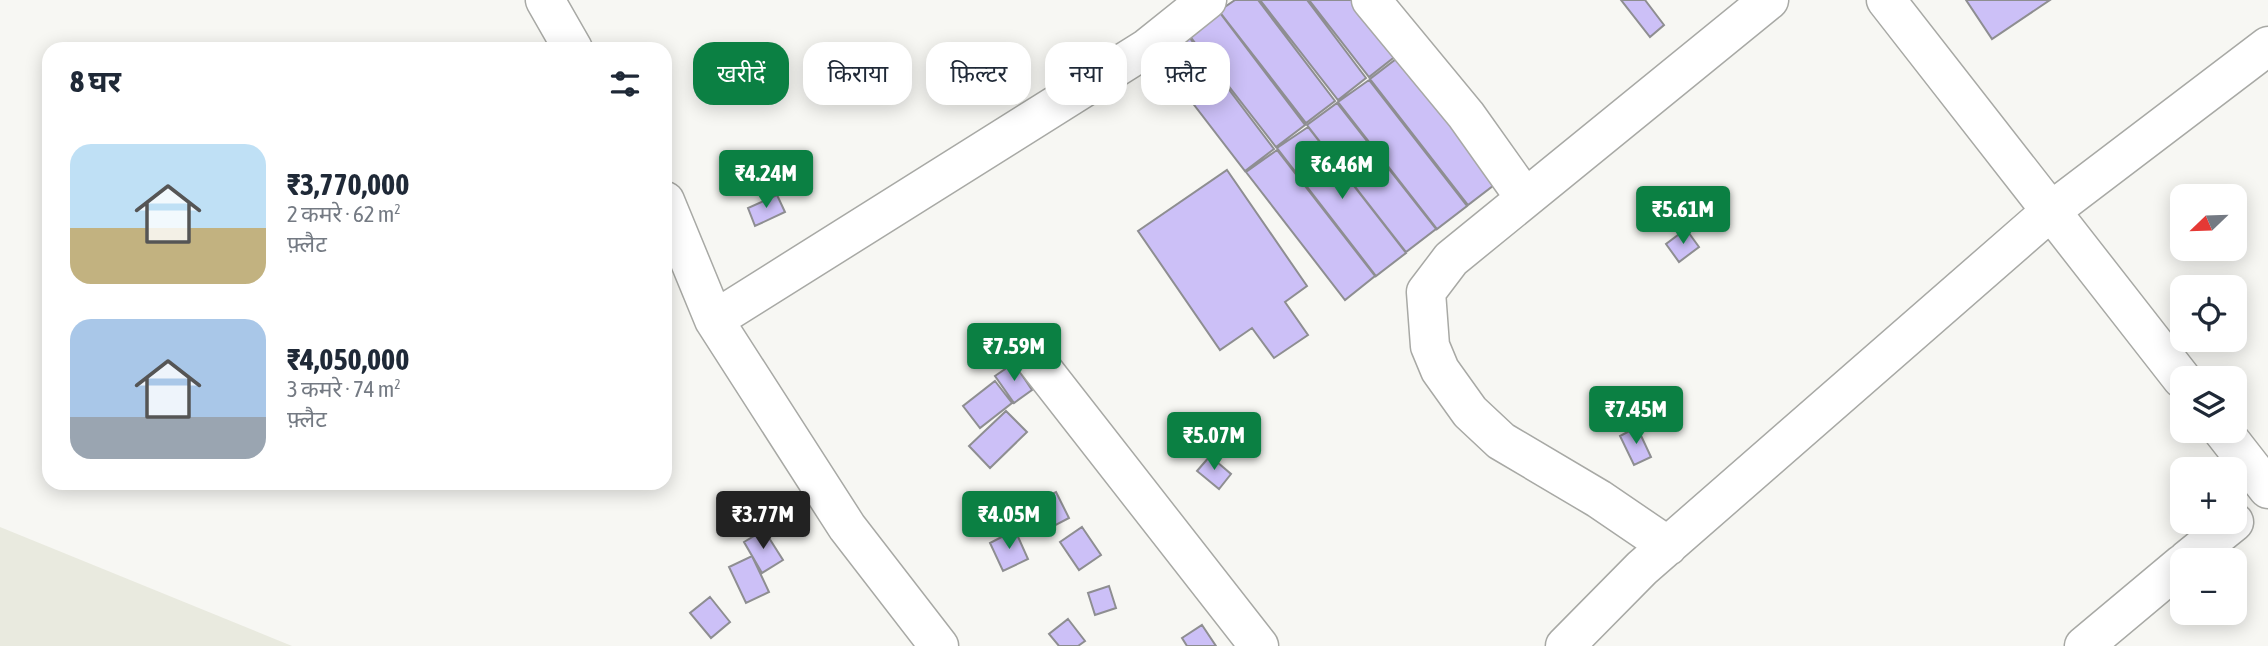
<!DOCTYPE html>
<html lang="hi">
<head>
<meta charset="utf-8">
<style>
	:root { --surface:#fff; --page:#f2f2f3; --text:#1f2937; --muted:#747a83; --accent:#0b8043 }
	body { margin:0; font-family:"Asap Condensed","Noto Sans Devanagari",sans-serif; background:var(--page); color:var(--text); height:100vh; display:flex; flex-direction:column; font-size:26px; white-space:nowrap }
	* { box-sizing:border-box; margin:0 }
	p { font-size:23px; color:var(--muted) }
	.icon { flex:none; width:38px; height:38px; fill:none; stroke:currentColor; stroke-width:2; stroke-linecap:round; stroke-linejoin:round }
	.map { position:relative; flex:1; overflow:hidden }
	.drawer { position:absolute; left:42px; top:42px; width:630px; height:448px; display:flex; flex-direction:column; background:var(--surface); border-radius:21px; box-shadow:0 4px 18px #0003 }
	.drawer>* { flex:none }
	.top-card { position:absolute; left:693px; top:42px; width:665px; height:63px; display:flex; gap:14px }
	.needle { width:46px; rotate:247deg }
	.controls { position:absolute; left:2170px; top:184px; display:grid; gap:14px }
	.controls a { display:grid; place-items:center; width:77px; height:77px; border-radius:14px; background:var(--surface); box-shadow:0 4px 18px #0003; font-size:35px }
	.price { position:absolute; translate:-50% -60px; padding:0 16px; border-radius:7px; background:var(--accent); color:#fff; font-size:23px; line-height:46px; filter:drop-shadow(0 2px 4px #0008) }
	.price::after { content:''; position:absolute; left:50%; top:42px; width:21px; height:16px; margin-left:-10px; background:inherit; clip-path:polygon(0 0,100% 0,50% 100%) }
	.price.active { background:#222; color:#fff }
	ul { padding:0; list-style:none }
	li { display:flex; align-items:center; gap:21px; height:175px; padding:0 28px }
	li span { display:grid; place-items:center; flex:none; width:196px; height:140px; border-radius:21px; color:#555 }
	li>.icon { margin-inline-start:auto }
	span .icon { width:84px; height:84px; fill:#fffc; stroke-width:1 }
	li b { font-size:30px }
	h2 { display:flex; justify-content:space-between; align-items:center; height:84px; padding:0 28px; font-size:30px }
	.chip { padding:0 24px; border-radius:21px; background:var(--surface); box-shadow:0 4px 18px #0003; font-size:24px; line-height:63px }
	.chip.active { background:var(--accent); color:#fff }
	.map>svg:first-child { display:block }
	.built { fill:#e9eadf }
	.building { fill:#ccc0f7; stroke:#8e8e91; stroke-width:2 }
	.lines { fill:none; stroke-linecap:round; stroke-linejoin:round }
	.minor-casing { stroke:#a8a9a5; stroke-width:41 }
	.minor { stroke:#fff; stroke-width:38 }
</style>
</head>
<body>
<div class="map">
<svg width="2268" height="646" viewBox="0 0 2268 646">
	<rect width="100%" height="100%" fill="#f7f7f3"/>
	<path class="built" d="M0,527L292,646H0Z"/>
	<path class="building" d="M1235,0H1258L1335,101L1306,123L1219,11Z
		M1260,0H1307L1366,78L1338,100Z
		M1309,0H1356L1397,55L1369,77Z
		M1621,0H1645L1664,25L1650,37Z
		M1966,0H2050L1992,39Z
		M1220,13L1305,125L1276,147L1189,35Z
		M1189,37L1274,149L1245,171L1158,58Z
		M1400,56L1498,182L1468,205L1370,79Z
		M1369,80L1467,206L1437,229L1338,102Z
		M1337,103L1436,229L1406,252L1307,125Z
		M1308,127L1406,253L1376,276L1277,148Z
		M1277,150L1375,276L1345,300L1246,172Z
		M1227,170L1307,286L1285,302L1308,335L1274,358L1252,328L1220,350L1138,231Z
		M777,195L785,212L755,226L748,208Z
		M1686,229L1699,247L1679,262L1666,244Z
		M1014,363L1032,390L1014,403L995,376Z
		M995,381L1012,403L980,428L963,406Z
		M1006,411L1027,432L990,468L969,446Z
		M1637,427L1651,457L1634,465L1620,436Z
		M1210,456L1231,474L1219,489L1197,471Z
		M1056,492L1069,518L1050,528L1037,501Z
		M1082,527L1101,555L1079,570L1060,542Z
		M764,530L783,560L762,573L744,542Z
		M1015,530L1028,559L1003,571L990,543Z
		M752,556L769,592L746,603L729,567Z
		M1109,586L1116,608L1095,615L1088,593Z
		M710,597L730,622L711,638L690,613Z
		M1068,619L1085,641L1078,646H1059L1049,634Z
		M1202,625L1216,646H1187L1182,638Z"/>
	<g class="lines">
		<defs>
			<path id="minor" d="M545,0L573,49
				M1371,0L1466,115L1525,198
				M1886,0L2182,379
				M665,201L714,320L847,527L939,646
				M714,320L1147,48L1207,0
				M1026,348L1259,646
				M2222,430L2268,489
				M1668,546L1599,499L1501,441L1470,412L1440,370L1430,346L1426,292L1451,259L1769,0
				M2187,560L2234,522
				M1565,646L1642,568L2051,211L2268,46
				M2084,646L2182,564"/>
		</defs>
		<use href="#minor" class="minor-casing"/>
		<use href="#minor" class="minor"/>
	</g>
</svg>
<div class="controls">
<a><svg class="needle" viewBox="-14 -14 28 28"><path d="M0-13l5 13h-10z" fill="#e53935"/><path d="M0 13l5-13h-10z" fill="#747a83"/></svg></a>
<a><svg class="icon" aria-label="locate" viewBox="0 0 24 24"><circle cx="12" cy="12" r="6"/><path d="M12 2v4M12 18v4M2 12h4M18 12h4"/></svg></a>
<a><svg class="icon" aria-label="layers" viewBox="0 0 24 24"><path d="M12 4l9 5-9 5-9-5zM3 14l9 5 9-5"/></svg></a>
<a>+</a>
<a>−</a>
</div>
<b class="price" style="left:1342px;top:201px">₹6.46M</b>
<b class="price" style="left:766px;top:210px">₹4.24M</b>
<b class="price" style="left:1683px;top:246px">₹5.61M</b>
<b class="price" style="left:1014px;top:383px">₹7.59M</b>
<b class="price" style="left:1636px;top:446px">₹7.45M</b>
<b class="price" style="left:1214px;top:472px">₹5.07M</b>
<b class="price active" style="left:763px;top:551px">₹3.77M</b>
<b class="price" style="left:1009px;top:551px">₹4.05M</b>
<div class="top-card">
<a class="chip active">खरीदें</a>
<a class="chip">किराया</a>
<a class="chip">फ़िल्टर</a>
<a class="chip">नया</a>
<a class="chip">फ़्लैट</a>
</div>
<section class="drawer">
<h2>8 घर<svg class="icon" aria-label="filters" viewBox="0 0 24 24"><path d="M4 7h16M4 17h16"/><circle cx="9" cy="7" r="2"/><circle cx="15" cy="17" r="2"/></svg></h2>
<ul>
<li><span style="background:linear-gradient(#bfe0f5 60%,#c2b280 0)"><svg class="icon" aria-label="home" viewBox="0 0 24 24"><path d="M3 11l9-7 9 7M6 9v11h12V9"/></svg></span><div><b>₹3,770,000</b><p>2 कमरे · 62 m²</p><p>फ़्लैट</p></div></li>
<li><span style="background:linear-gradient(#a9c7e8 70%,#9aa5b1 0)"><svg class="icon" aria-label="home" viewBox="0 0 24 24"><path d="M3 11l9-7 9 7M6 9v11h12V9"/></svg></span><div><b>₹4,050,000</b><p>3 कमरे · 74 m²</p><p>फ़्लैट</p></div></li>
</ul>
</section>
</div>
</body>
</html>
